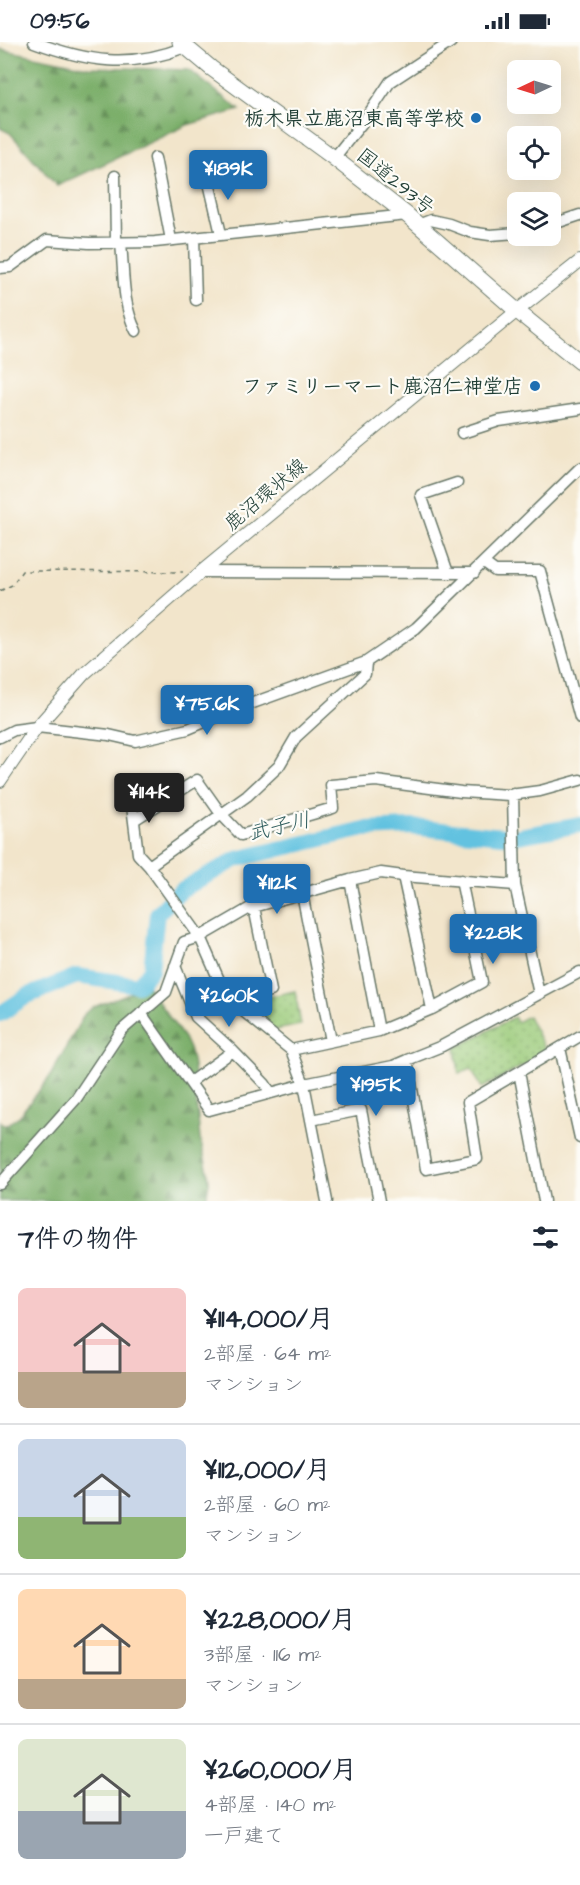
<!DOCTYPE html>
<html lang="ja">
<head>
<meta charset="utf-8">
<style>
	:root { --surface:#fff; --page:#f6f6f7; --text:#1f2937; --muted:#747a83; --line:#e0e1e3; --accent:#1f6fb2 }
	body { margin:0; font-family:"Architects Daughter","Klee One",sans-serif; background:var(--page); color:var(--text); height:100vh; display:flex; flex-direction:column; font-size:22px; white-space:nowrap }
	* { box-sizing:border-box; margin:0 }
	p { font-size:20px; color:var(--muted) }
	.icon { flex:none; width:33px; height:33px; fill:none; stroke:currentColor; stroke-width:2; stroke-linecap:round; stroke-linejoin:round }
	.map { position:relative; height:1159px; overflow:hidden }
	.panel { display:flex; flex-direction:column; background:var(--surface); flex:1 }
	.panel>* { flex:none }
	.needle { width:39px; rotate:266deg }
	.controls { position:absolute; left:507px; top:18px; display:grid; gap:12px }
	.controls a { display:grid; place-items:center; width:54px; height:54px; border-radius:9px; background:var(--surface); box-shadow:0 6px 24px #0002; font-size:30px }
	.price { position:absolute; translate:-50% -51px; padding:0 14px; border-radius:6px; background:var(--accent); color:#fff; font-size:20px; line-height:39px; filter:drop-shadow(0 2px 3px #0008) }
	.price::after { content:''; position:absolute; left:50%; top:36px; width:18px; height:14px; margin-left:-9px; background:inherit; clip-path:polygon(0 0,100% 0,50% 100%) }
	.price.active { background:#222; color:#fff }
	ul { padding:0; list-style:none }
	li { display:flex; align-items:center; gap:18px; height:150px; padding:0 18px }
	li+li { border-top:2px solid var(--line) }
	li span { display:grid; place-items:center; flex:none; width:168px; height:120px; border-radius:9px; color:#555 }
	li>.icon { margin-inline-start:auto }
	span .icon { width:72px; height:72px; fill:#fffc; stroke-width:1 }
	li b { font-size:26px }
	h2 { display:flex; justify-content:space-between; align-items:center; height:72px; padding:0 18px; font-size:26px }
	.status { display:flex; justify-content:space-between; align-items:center; height:42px; padding:0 30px; background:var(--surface); direction:ltr }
	.status svg { height:16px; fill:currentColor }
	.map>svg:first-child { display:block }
	.forest { fill:url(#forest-firs); stroke:#4e764f; stroke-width:1.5 }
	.park { fill:url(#park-dots); stroke:#5d8457; stroke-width:1.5 }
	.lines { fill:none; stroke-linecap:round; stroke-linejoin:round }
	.river { stroke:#62c2e0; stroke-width:16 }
	.minor-casing { stroke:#697869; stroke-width:13 }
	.major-casing { stroke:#697869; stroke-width:14 }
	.highway-casing { stroke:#697869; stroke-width:17 }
	.path { stroke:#697869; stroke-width:1.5; stroke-dasharray:4.5 4.5; stroke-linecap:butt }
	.minor { stroke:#fff; stroke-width:10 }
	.major { stroke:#fff; stroke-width:12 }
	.highway { stroke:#fff; stroke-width:15 }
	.poi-dot { fill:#1f6fb2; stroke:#fdfcf7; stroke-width:2 }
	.labels { text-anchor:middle; stroke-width:4.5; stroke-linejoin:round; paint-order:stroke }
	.poi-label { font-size:20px; font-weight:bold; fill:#1f3d34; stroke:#fdfcf7; text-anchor:end }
	.street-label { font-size:20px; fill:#1f3d34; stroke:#fdfcf7 }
	.water-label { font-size:21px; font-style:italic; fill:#305e5f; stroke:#fdfcf7 }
</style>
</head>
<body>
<div class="status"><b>09:56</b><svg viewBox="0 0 49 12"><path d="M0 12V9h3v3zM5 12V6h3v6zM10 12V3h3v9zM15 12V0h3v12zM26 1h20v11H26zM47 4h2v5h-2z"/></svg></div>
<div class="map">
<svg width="580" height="1159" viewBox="0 0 580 1159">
	<defs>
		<pattern id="forest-firs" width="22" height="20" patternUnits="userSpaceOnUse" patternTransform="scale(1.5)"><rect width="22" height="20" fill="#7caf6a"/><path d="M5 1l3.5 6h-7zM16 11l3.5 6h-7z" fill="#659058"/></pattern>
		<pattern id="park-dots" width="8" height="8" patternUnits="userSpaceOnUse" patternTransform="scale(1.5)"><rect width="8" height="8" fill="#9bcb7a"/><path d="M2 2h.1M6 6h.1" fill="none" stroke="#7ea665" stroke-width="1.8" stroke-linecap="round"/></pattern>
	</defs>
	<rect width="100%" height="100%" fill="#fdfcf7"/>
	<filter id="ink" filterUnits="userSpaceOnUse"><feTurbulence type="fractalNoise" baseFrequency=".0167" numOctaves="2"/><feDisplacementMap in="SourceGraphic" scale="12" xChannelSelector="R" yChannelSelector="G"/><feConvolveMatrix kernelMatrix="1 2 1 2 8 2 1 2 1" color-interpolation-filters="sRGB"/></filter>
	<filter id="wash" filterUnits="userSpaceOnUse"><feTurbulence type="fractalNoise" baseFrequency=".008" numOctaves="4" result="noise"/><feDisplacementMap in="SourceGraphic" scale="24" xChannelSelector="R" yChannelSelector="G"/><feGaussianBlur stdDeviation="1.35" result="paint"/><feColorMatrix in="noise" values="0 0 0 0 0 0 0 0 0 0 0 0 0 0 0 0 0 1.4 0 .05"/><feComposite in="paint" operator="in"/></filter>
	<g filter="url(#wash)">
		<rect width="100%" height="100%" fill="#f2e5cb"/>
		<path class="forest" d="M0,7L88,25L189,28L240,68L187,83L57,144L10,91L0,86Z
			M147,944L184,996L190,1009L193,1023L200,1097L208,1130L209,1140L206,1159H0V1079L5,1084L19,1074L49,1036L85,971L94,965Z"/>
		<path class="park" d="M295,949L301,983L271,989L248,967L249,959Z
			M528,974L547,1011L482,1046L471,1026L459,1032L456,1006L514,975L517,980Z"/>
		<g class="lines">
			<path class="river" d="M0,972L27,954L77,934L138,943L151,928L157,872L181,848L237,817L364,787L411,785L513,795L580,783"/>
		</g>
	</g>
	<g filter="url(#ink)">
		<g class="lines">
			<defs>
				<path id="minor" d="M34,0C88,20 130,27 185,5
					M155,116L171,198
					M334,116L366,76L390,40L451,0
					M207,132L221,192
					M115,134L116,201
					M418,183L431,178L449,182L470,190L490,193L518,191
					M550,183L580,173
					M194,196L196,258
					M121,201C124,231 122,262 136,289
					M0,226L10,225L47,198L89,201L155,200L407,173
					M462,391L499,379L580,367
					M484,521L495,529H540L580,676
					M201,530L474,531
					M448,531L421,453L457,441
					M0,695L14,688L37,685L109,693L135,699L188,687L231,669L366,620L416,586L580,426
					M130,748L138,812L149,824L200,895L227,956L291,1008L304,1042L393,1024L407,1018L442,1004L580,930
					M513,752L515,843L539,952
					M134,778L197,738L221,772L241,793L333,766L331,743L376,739L461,750L510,753L540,749L580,738
					M149,824L247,754L279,724L296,695L365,632L366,620
					M403,834L381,831L350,838L379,989L432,967L403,834L515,843
					M302,851L331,999
					M175,924L196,975L232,1008L265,1042L271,1051
					M234,961L246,955L271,949L254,865
					M432,967L482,940L461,838
					M141,971L209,1068L304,1042L327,1159
					M560,1006L580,1096
					M291,1008L379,989
					M407,1018L426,1127L477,1117L468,1060L580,994
					M519,1030L544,1159
					M190,1040L233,1009
					M311,1078L361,1068L379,1159
					M0,1142L76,1057L122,988L166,950L184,900L200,895L250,866L350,838"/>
				<path id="major" d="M0,739L37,685L84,632L201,530L517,269L580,219"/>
				<path id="highway" d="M180,0L211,26L334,116L407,173L517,269L580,320"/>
			</defs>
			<use href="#minor" class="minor-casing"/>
			<use href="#major" class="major-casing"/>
			<use href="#highway" class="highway-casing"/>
			<path class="path" d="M0,549L12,543L22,529L183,530"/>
			<use href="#minor" class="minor"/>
			<use href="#major" class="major"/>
			<use href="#highway" class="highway"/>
		</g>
	</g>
	<g class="poi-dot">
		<circle cx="476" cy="76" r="6"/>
		<circle cx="535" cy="344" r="6"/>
	</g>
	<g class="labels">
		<g class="poi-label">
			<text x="464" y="83">栃木県立鹿沼東高等学校</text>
			<text x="523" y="351">ファミリーマート鹿沼仁神堂店</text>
		</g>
		<g class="street-label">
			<text transform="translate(396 139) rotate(39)" y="7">国道293号</text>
			<text transform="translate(265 452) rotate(-40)" y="7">鹿沼環状線</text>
		</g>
		<g class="water-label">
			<text transform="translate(279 784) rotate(-13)" y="7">武子川</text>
		</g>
	</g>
</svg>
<div class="controls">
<a><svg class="needle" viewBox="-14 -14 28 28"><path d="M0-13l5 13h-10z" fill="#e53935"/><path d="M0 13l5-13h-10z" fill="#747a83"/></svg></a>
<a><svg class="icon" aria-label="locate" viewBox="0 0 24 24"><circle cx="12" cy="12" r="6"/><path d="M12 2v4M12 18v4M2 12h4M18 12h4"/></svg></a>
<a><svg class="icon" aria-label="layers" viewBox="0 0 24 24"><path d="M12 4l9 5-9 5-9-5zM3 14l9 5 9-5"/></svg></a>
</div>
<b class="price" style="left:228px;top:159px">¥189K</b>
<b class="price" style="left:207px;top:694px">¥75.6K</b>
<b class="price active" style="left:149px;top:782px">¥114K</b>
<b class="price" style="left:277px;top:873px">¥112K</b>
<b class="price" style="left:493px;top:923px">¥228K</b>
<b class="price" style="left:229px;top:986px">¥260K</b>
<b class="price" style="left:376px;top:1075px">¥195K</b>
</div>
<section class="panel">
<h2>7件の物件<svg class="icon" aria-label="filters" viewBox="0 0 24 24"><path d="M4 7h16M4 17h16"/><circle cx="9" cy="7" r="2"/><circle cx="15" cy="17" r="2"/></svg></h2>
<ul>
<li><span style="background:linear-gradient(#f6c9c9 70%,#b9a48a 0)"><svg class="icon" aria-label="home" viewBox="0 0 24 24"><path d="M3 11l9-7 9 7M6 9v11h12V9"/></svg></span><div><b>¥114,000/月</b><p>2部屋 · 64 m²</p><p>マンション</p></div></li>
<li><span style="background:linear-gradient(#c9d6e8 65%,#8fb573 0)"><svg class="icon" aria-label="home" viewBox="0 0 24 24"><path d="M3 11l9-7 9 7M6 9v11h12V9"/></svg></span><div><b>¥112,000/月</b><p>2部屋 · 60 m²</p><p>マンション</p></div></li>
<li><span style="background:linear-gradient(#ffd9b3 75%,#b9a48a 0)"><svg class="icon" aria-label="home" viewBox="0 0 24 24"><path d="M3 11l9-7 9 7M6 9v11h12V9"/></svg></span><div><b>¥228,000/月</b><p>3部屋 · 116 m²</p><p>マンション</p></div></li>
<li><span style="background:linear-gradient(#dfe7d0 60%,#9aa5b1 0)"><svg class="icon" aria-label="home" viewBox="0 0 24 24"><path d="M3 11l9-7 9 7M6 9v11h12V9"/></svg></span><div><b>¥260,000/月</b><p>4部屋 · 140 m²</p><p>一戸建て</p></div></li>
</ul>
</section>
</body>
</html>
